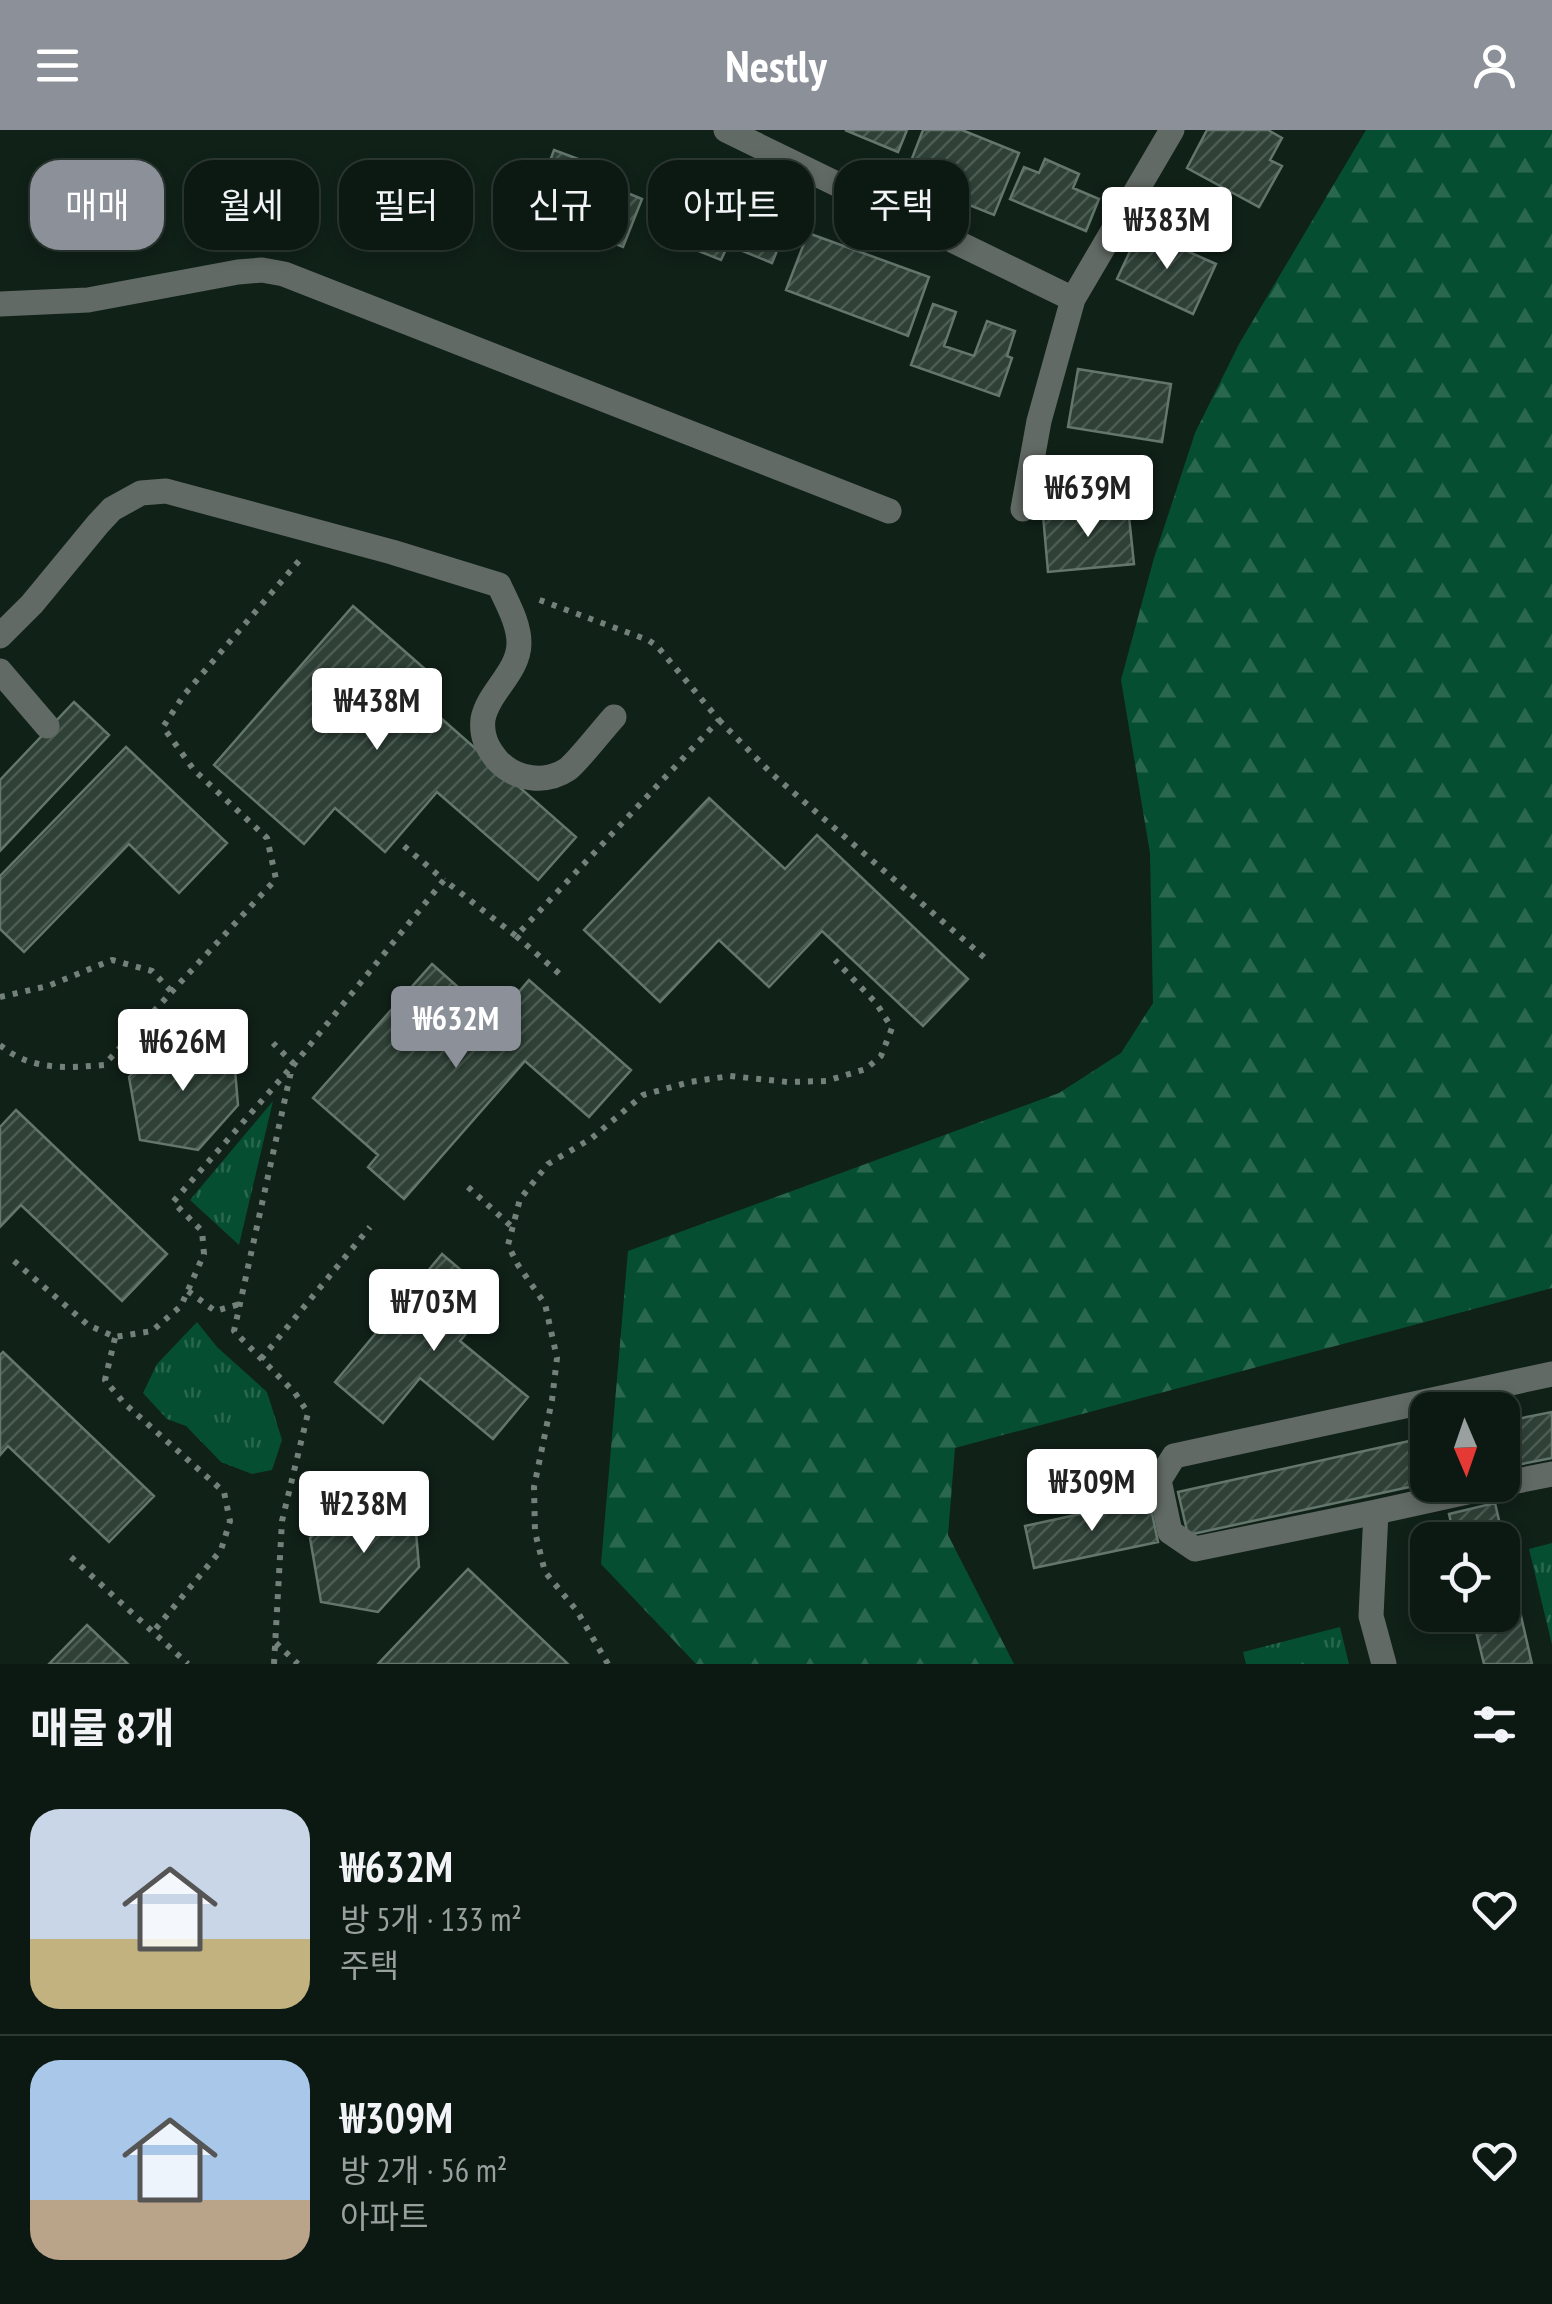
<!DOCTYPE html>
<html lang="ko">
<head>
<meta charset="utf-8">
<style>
	:root { --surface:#0c1912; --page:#15221b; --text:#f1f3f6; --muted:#9aa09f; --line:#2c3832; --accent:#8c9099 }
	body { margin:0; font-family:"PT Sans Narrow","Noto Sans KR",sans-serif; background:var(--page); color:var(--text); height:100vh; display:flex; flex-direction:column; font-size:38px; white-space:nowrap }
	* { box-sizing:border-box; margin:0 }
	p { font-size:32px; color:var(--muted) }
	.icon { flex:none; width:55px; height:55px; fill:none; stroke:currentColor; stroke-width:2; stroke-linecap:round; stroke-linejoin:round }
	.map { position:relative; height:1534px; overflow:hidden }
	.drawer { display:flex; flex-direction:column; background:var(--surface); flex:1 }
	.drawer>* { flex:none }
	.banner { position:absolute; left:30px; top:30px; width:1000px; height:90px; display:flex; gap:20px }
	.needle { width:65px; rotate:178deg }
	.tools { position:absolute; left:1410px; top:1262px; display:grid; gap:20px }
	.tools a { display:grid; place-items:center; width:110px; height:110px; border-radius:20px; background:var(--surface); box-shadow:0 5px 15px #0003,0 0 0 2px var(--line); font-size:50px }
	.price { position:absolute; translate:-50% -85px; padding:0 22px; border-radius:10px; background:#fff; color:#222; font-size:32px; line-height:65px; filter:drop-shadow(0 2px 5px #0008) }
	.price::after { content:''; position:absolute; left:50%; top:60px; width:30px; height:22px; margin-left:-15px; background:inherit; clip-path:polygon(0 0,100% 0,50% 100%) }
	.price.selected { background:var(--accent); color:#fff }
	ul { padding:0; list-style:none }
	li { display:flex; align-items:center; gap:30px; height:250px; padding:0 30px }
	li+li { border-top:2px solid var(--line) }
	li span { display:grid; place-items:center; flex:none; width:280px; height:200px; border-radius:30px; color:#555 }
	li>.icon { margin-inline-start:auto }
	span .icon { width:120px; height:120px; fill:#fffc; stroke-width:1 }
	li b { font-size:42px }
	h2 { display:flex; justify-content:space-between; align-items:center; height:120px; padding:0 30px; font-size:42px }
	.chip { padding:0 35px; border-radius:30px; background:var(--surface); box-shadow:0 5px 15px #0003,0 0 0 2px var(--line); font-size:35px; line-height:90px }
	.chip.selected { background:var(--accent); color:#fff }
	header { display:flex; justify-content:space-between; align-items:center; height:130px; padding:0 30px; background:var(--accent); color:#fff; font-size:45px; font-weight:700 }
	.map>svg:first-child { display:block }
	.grass { fill:url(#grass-tufts) }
	.forest { fill:url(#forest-firs) }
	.building { fill:url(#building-hatch); stroke:#64776c; stroke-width:2.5 }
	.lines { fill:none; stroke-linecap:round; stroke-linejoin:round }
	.path { stroke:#74817a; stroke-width:6; stroke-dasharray:5 8; stroke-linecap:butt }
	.minor { stroke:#626a65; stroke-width:25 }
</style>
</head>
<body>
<header><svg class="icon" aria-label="menu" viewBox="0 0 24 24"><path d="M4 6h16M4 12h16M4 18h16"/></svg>Nestly<svg class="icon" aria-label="person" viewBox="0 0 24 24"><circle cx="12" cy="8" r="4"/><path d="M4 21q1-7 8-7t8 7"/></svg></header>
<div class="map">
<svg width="1552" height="1534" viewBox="0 0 1552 1534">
	<defs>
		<pattern id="grass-tufts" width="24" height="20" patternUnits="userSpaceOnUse" patternTransform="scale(2.5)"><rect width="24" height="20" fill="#064e31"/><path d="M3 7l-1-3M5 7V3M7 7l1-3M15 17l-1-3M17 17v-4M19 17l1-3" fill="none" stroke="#29674e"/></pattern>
		<pattern id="forest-firs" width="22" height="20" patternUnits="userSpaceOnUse" patternTransform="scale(2.5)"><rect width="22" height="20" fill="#064e31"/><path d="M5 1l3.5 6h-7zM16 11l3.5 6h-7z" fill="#29674e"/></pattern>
		<pattern id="building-hatch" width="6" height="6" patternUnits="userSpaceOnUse" patternTransform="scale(2.5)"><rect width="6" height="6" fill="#2f4137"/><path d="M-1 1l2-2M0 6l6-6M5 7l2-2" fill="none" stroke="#4c5c53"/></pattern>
	</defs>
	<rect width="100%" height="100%" fill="#102118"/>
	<path class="grass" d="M273,971L239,1115L190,1070Z
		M197,1192L217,1217L267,1262L282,1310L272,1340L252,1344L221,1332L186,1296L167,1289L143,1263L157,1234Z
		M1552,1413V1515L1529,1419Z
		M1340,1497L1349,1534H1246L1243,1522Z"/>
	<path class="forest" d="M1366,0H1552V1158L955,1318L948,1405L1014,1534H696L601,1434L628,1121L1059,963L1121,923L1153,873L1150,723L1121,550L1154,428L1195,303L1239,214Z"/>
	<path class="building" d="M845,0H907L898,22Z
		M923,0H962L1019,23L994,85L904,49Z
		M1207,0H1268L1282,8L1270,30L1282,36L1259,77L1187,38Z
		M554,20L613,42L608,55L642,69L623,117L515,76L531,33L547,39Z
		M1045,29L1079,44L1073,58L1099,69L1086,101L1010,69L1024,37L1039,43Z
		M688,48L790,89L772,133L728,115L721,130L664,107Z
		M1140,100L1216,134L1193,184L1117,149Z
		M808,103L929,147L908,206L786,160Z
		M933,174L956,182L944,216L974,226L987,191L1015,201L1007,226L1012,228L999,266L911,235Z
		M1078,239L1171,254L1162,312L1068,297Z
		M1128,377L1134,434L1048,442L1043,385Z
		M353,476L434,547L417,567L576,707L538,750L437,662L385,722L335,678L304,714L214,635Z
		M74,572L109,605L0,721V650Z
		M126,617L227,713L179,763L129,714L24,822L0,799V746Z
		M709,668L785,739L817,705L968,849L923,896L822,801L769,857L719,810L660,872L584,800Z
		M432,834L495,890L529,850L631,940L589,987L525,931L404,1069L368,1037L378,1025L313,968Z
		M167,908L234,928L238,975L198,1020L140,1010L129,947Z
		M16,980L167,1124L122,1171L21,1075L0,1097V997Z
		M442,1124L495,1169L460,1211L528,1267L493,1309L420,1248L383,1293L335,1252Z
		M3,1222L154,1366L109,1412L8,1316L0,1325V1225Z
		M1552,1282V1328L1502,1338V1292Z
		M1423,1308L1428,1328V1353L1188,1405L1178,1362Z
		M1149,1369L1158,1412L1034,1438L1025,1396Z
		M348,1370L415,1390L419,1437L378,1482L321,1472L310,1408Z
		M1495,1373L1532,1534H1484L1472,1485H1502V1410H1455L1449,1384Z
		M468,1439L568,1534H378Z
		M87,1495L128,1534H49Z"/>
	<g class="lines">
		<path class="path" d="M719,590L772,644L986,829
			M404,716L444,750
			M516,806L562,846
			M0,867L48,856L112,830L152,841L172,862
			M0,915C31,941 66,938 104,935L276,749L267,708L194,640L163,597L184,565L304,425
			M468,1057L511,1096
			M14,1131L88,1195L115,1207L152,1201L181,1176L204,1124L202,1101L173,1072L294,934L273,913
			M188,1161L215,1181L240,1174
			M115,1208L105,1250L124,1273L224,1362L230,1391L221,1420L153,1502
			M261,1229L370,1097
			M71,1427L188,1534
			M276,1513L298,1534
			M274,1534L282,1391L308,1283L295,1263L234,1201L292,937L444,750L516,806L719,590L657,516L648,510L537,469
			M608,1534L577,1481L545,1442L535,1402L534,1357L552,1270L557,1228L545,1174L518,1135L508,1115L520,1069L548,1034L592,1008L643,965L690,952L730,946L788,952L826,951L866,939L881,926L892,898L876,873L835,830"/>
		<path class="minor" d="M726,0L1073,169
			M0,174L88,170L238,142L262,140L284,144L889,381
			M1023,379L1039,291L1073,169L1172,0
			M0,506L32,474L98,394L112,379L141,363L166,361L392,422L499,455C507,473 519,493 519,513C519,542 488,562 483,589C481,606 487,618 498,631C516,650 546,654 568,639C580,629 602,600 614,587
			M0,541L47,596
			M1502,1354L1552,1344
			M1376,1382L1195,1419L1170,1402L1159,1350L1174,1326L1552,1244
			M1384,1534L1371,1486L1376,1382L1499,1355"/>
	</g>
</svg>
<div class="tools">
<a><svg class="needle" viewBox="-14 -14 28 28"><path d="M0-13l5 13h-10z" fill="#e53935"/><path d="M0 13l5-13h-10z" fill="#9aa09f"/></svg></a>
<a><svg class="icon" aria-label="locate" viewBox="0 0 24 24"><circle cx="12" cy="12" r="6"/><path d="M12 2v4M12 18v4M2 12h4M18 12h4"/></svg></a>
</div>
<b class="price" style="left:1167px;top:142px">₩383M</b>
<b class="price" style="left:1088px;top:410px">₩639M</b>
<b class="price" style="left:377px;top:623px">₩438M</b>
<b class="price selected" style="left:456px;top:941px">₩632M</b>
<b class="price" style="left:183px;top:964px">₩626M</b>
<b class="price" style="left:434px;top:1224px">₩703M</b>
<b class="price" style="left:1092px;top:1404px">₩309M</b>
<b class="price" style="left:364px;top:1426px">₩238M</b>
<div class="banner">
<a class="chip selected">매매</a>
<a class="chip">월세</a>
<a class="chip">필터</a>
<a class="chip">신규</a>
<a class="chip">아파트</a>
<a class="chip">주택</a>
</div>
</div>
<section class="drawer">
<h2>매물 8개<svg class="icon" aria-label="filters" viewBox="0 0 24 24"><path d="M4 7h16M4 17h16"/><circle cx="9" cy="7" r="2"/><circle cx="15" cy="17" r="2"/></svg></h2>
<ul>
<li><span style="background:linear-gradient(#c9d6e8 65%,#c2b280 0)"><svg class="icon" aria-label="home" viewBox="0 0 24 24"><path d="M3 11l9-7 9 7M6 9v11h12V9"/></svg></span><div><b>₩632M</b><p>방 5개 · 133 m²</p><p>주택</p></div><svg class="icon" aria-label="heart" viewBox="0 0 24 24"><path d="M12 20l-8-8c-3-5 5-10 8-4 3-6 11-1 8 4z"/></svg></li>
<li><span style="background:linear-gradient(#a9c7e8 70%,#b9a48a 0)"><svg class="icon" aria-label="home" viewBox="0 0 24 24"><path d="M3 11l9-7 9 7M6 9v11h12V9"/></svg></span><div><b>₩309M</b><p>방 2개 · 56 m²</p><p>아파트</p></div><svg class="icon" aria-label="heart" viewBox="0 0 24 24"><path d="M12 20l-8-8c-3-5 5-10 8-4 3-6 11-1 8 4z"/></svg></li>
</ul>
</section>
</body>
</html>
